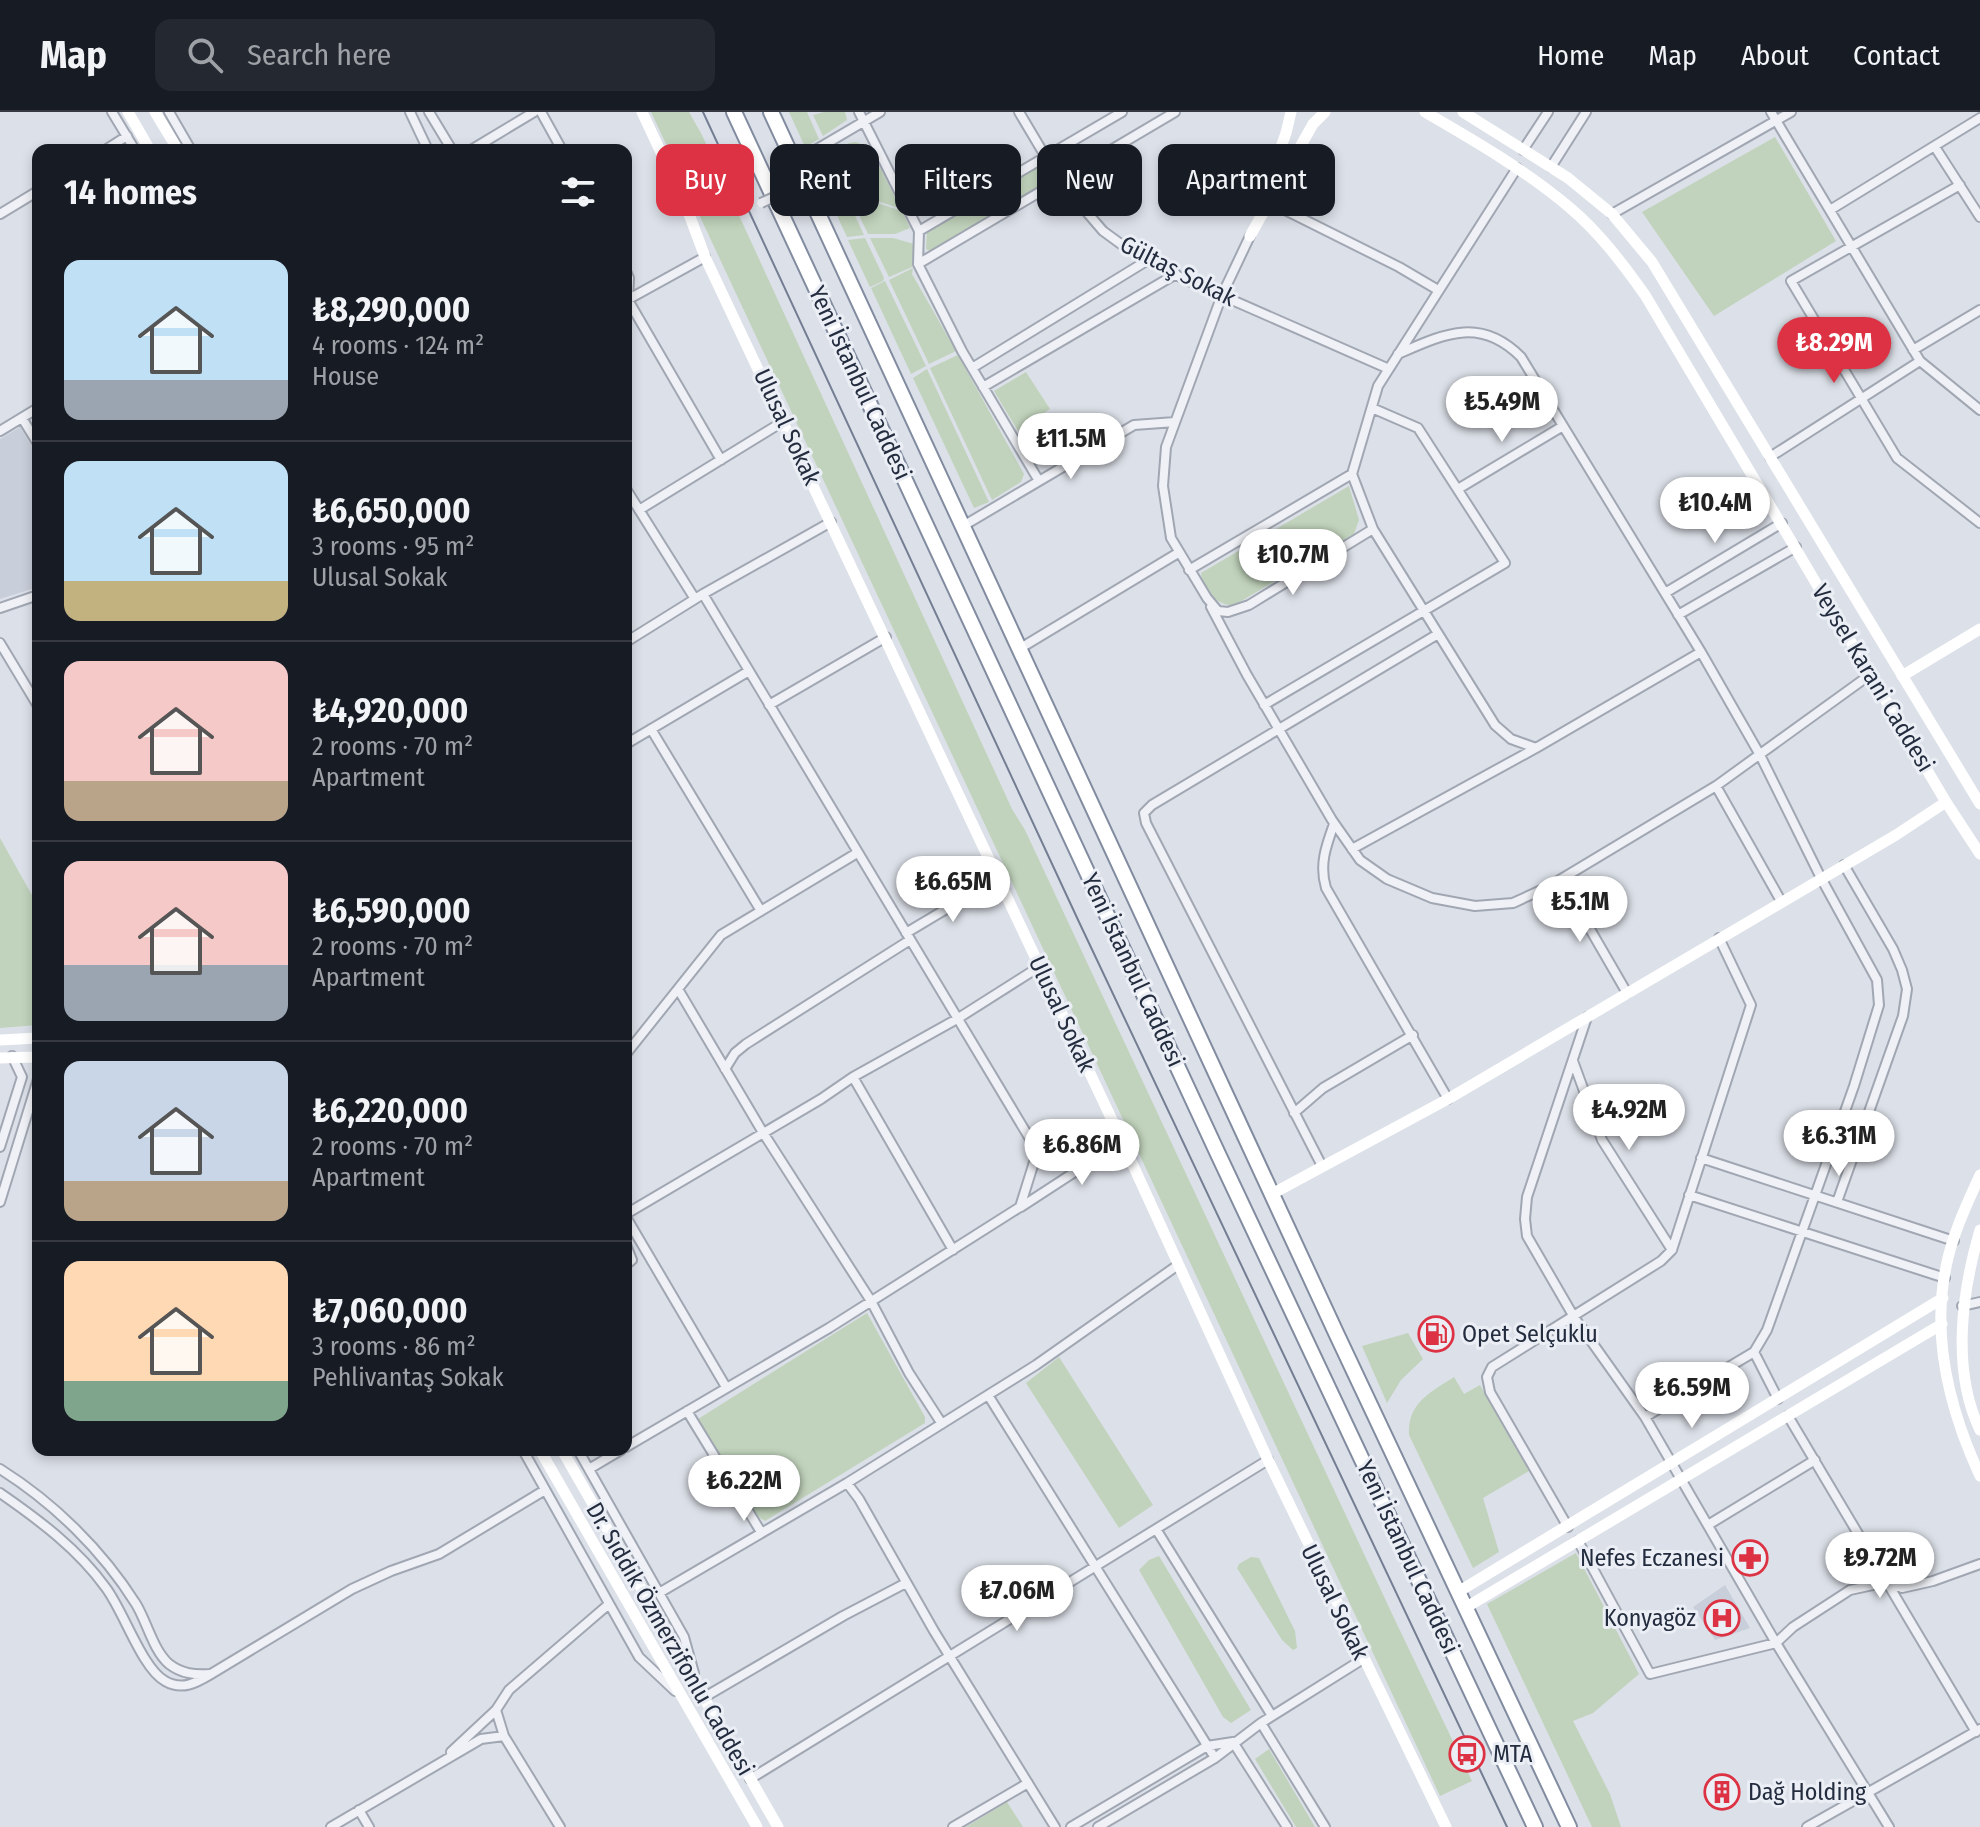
<!DOCTYPE html>
<html lang="en">
<head>
<meta charset="utf-8">
<style>
	:root { --surface:#171b24; --page:#242831; --text:#f1f3f6; --muted:#9ea1a6; --line:#363941; --accent:#dc3243 }
	body { margin:0; font-family:"Fira Sans Condensed",sans-serif; background:var(--page); color:var(--text); height:100vh; display:flex; flex-direction:column; font-size:30px; white-space:nowrap }
	* { box-sizing:border-box; margin:0 }
	p { font-size:26px; color:var(--muted) }
	.icon { flex:none; width:44px; height:44px; fill:none; stroke:currentColor; stroke-width:2; stroke-linecap:round; stroke-linejoin:round }
	.map { position:relative; flex:1; overflow:hidden }
	.details { position:absolute; left:32px; top:32px; width:600px; height:1312px; display:flex; flex-direction:column; background:var(--surface); border-radius:16px; box-shadow:0 4px 12px #0003 }
	.details>* { flex:none }
	.banner { position:absolute; left:656px; top:32px; width:760px; height:72px; display:flex; gap:16px }
	.price { position:absolute; translate:-50% -68px; padding:0 18px; border-radius:28px; background:#fff; color:#222; font-size:26px; line-height:52px; filter:drop-shadow(0 2px 4px #0008) }
	.price::after { content:''; position:absolute; left:50%; top:48px; width:24px; height:18px; margin-left:-12px; background:inherit; clip-path:polygon(0 0,100% 0,50% 100%) }
	.price.on { background:var(--accent); color:#fff }
	ul { padding:0; list-style:none }
	li { display:flex; align-items:center; gap:24px; height:200px; padding:0 32px }
	li+li { border-top:2px solid var(--line) }
	li span { display:grid; place-items:center; flex:none; width:224px; height:160px; border-radius:16px; color:#555 }
	li>.icon { margin-inline-start:auto }
	span .icon { width:96px; height:96px; fill:#fffc; stroke-width:1 }
	li b { font-size:34px }
	h2 { display:flex; justify-content:space-between; align-items:center; height:96px; padding:0 32px; font-size:34px }
	.tag { padding:0 28px; border-radius:16px; background:var(--surface); box-shadow:0 4px 12px #0003; font-size:28px; line-height:72px }
	.tag.on { background:var(--accent); color:#fff }
	header { display:flex; align-items:center; gap:48px; box-sizing:border-box; height:112px; padding:0 40px; background:var(--surface); border-bottom:2px solid var(--line) }
	header strong { font-size:38px }
	nav { display:flex; gap:44px; margin-inline-start:auto; font-size:28px }
	.search { width:560px; height:72px; background:var(--page); display:flex; align-items:center; gap:20px; box-sizing:border-box; padding:0 28px; border-radius:16px; color:var(--muted); font-size:30px }
	.map>svg:first-child { display:block }
	.built { fill:#c9cfda }
	.green { fill:#c1d3bc }
	.lines { fill:none; stroke-linecap:round; stroke-linejoin:round }
	.street-casing { stroke:#a1a7b2; stroke-width:12 }
	.highway-casing { stroke:#828ca0; stroke-width:18 }
	.street { stroke:#eff1f6; stroke-width:8 }
	.secondary { stroke:#fff; stroke-width:11 }
	.highway { stroke:#fff; stroke-width:14 }
	.tram { stroke:#747e93; stroke-width:2 }
	.street-bridge-casing { stroke:#a1a7b2; stroke-width:12; stroke-linecap:butt }
	.street-bridge { stroke:#eff1f6; stroke-width:8 }
	.labels { text-anchor:middle; stroke-width:6; stroke-linejoin:round; paint-order:stroke }
	.street-label { font-size:24px; fill:#242d3f; stroke:#ebeff5 }
	.poi-label { font-size:24px; fill:#242d3f; stroke:#ebeff5; text-anchor:start }
</style>
</head>
<body>
<header>
<strong>Map</strong>
<div class="search"><svg class="icon" aria-label="search" viewBox="0 0 24 24"><circle cx="10" cy="10" r="6"/><path d="M15 15l6 6"/></svg>Search here</div>
<nav><a>Home</a><a>Map</a><a>About</a><a>Contact</a></nav>
</header>
<div class="map">
<svg width="1980" height="1715" viewBox="0 0 1980 1715">
	<rect width="100%" height="100%" fill="#dce0e8"/>
	<path class="built" d="M20,315L38,345V475L0,487V327Z
		M1725,1473L1750,1516L1715,1528L1693,1495Z"/>
	<path class="green" d="M651,0H689L702,23L1012,697L1025,718L1394,1506L1472,1669L1440,1684Z
		M789,0H807L819,27L805,35Z
		M824,0H845L847,8L823,24L813,3Z
		M1775,25L1836,129L1714,204L1642,100Z
		M856,30L870,36L901,97L848,79L830,41L849,31Z
		M1038,52L1049,70L930,139L926,137L927,118Z
		M827,75L844,80L864,123L847,125L827,82Z
		M849,82L902,99L910,116L895,122H868Z
		M865,126L884,166L883,169L870,175L848,128Z
		M870,126H893L914,132L912,155L889,165Z
		M913,156L912,162L956,239L929,252L889,168Z
		M885,169L926,254L911,262L871,176Z
		M958,243L1024,362L1021,370L992,388L930,256Z
		M927,257L989,390L974,396L913,266Z
		M1026,260L1050,297L1018,319L994,279Z
		M1349,374L1359,408L1354,422L1233,494C1215,491 1203,480 1201,461Z
		M0,726L38,794V913L0,916Z
		M867,1201L925,1305V1311L765,1409L757,1404L698,1307Z
		M1408,1221L1423,1247L1401,1268L1387,1291L1362,1234Z
		M1059,1245L1153,1393L1119,1416L1026,1271Z
		M1454,1265L1464,1282L1480,1273L1529,1359L1483,1386L1499,1440L1473,1456L1409,1323C1407,1291 1431,1280 1454,1265Z
		M1576,1441L1639,1562L1593,1601L1573,1609L1610,1682L1621,1715H1592L1487,1492Z
		M1159,1444L1251,1598L1231,1611L1223,1605L1139,1458L1149,1448Z
		M1251,1445L1259,1446L1295,1519L1297,1536L1293,1538L1282,1528L1237,1456L1239,1452Z
		M1269,1637L1315,1715H1296L1255,1647Z
		M1007,1690L1023,1715H966Z"/>
	<g class="lines">
		<defs>
			<path id="street" d="M112,0L135,38
				M169,0L191,38
				M410,0L428,38
				M429,0L452,38
				M541,0L562,38
				M859,0L919,119L918,152L962,239L1039,369
				M1019,0L1060,69L1103,119L1129,138L1182,166L1389,257
				M1771,0L1920,249L1980,298
				M1935,35L1980,105
				M105,38L127,24
				M471,38L534,0
				M1523,38L1548,0
				M795,50L880,0
				M1551,55L1586,0
				M1960,73L1791,169L1897,346L1980,411
				M1269,90L1399,155L1438,178
				M1830,98L1980,6
				M0,102L38,79
				M1612,102L1791,0
				M919,119L1122,0
				M1250,124L1222,183L1166,335L1163,374L1171,426L1207,486L1218,499L1228,500L1249,493L1373,417L1352,362L1378,274L1517,56
				M918,152L1175,0
				M626,159L629,166L628,188L721,348
				M627,188L705,145
				M1913,238L1980,198
				M1398,242C1444,222 1480,204 1521,245L1701,540L1760,643L1821,766L1877,868L1879,893L1854,974L1767,1218L1754,1240L1645,1305
				M972,256L1148,148
				M983,275L1176,162
				M22,306L38,332
				M0,319L38,296
				M1770,345L1920,249
				M626,377L695,487
				M1458,377L1563,314
				M639,398L784,309
				M963,414L1134,313L1175,310
				M1373,417L1495,613L1511,627L1536,636
				M1189,458L1352,362
				M1665,481L1782,411
				M1211,495L1247,563L1332,708L1360,748L1387,767L1432,786L1475,794L1513,791L1548,775L1716,674L1871,562
				M0,496L38,483
				M1678,503L1796,435
				M626,530L703,482L831,410
				M0,531L38,594
				M1019,537L1178,441
				M769,593L886,525
				M1264,593L1505,451L1418,316L1372,296
				M651,617L761,799
				M626,632L749,559
				M1716,674L1781,789
				M1334,712C1326,734 1319,753 1326,776L1448,987
				M1352,737L1536,636L1701,540
				M1561,767L1627,881
				M906,821L983,775
				M678,877L762,1019L871,1189L909,1261L942,1312
				M626,942L721,823L857,741
				M1573,949L1602,1028L1672,1138
				M725,957L735,941L746,932L910,828
				M853,965L953,1138
				M1294,1001L1323,976L1413,923
				M0,1035L22,965L12,944
				M1701,1046L1954,1129
				M1322,1054L1146,711L1144,701L1152,693L1438,522
				M1689,1083L1945,1166
				M0,1090L38,967
				M1837,1090L1903,904L1907,877L1902,858L1893,837L1844,753
				M1021,1095L1110,1037L1121,1027
				M626,1102L821,987L853,965L957,907L1039,855
				M626,1105L726,1275
				M626,1133L632,1148L626,1153
				M1962,1194L1980,1190
				M1754,1240L1778,1287
				M988,1283L1215,1646
				M687,1299L761,1420
				M1788,1304L1976,1620
				M626,1335L829,1216L1020,1095L1035,1047L1033,1032L703,482
				M523,1338L639,1545L675,1579
				M578,1338L684,1525L694,1561
				M0,1357C54,1391 102,1438 136,1492C147,1510 153,1538 169,1552C182,1562 195,1563 210,1562
				M589,1357L621,1338
				M0,1381C39,1408 78,1437 106,1476C124,1500 142,1556 165,1569C182,1579 196,1571 211,1562L352,1477L391,1459L439,1442L545,1378
				M1708,1413L1815,1348
				M1568,1415L1490,1280L1487,1265L1492,1255L1661,1149L1672,1138L1751,893L1719,826
				M1156,1417L1272,1604
				M1578,1429L1650,1562L1776,1531L1645,1305L1574,1205L1527,1124L1525,1107L1527,1085L1587,905
				M659,1481L847,1371
				M703,1586L843,1504L906,1471
				M1261,1611L1325,1715
				M1233,1630L1287,1715
				M451,1640L496,1598
				M750,1667L1268,1348
				M359,1698L369,1715
				M331,1715L481,1627L504,1624
				M560,1715L504,1624L496,1598L509,1578L609,1492
				M953,1715L1028,1671
				M1055,1715L934,1519L859,1387L847,1371L1036,1253L1178,1153
				M1071,1715L1207,1634L1233,1630
				M1098,1715L1215,1646L1261,1611L1363,1547
				M1807,1715L1980,1617
				M1889,1715L1776,1531L1793,1515L1850,1478L1887,1470L1902,1476L1933,1469L1980,1452"/>
			<path id="highway" d="M734,0L1218,1042L1535,1715
				M771,0L1337,1223L1569,1715"/>
		</defs>
		<use href="#street" class="street-casing"/>
		<use href="#highway" class="highway-casing"/>
		<use href="#street" class="street"/>
		<path class="secondary" d="M128,0L150,38
			M155,0L178,38
			M642,0L686,94L705,145L1121,1027L1268,1348L1446,1715
			M1425,0C1475,29 1525,58 1569,95C1599,120 1623,152 1645,183L1946,690L1980,742
			M1463,0L1568,66L1612,102L1652,150L1980,692
			M1259,97L1286,21L1291,0
			M1250,124L1313,12L1325,0
			M1902,564L1980,517
			M0,928L38,926
			M0,946L38,945
			M1980,1063C1967,1092 1952,1123 1946,1155C1931,1227 1950,1299 1980,1364
			M1272,1082L1448,987L1896,723L1946,690
			M1980,1118C1962,1179 1951,1258 1980,1318
			M540,1338L757,1715
			M562,1338L778,1715
			M1458,1480L1943,1186
			M1465,1496L1942,1212"/>
		<use href="#highway" class="highway"/>
		<path class="tram" d="M703,0L1079,810L1507,1715"/>
		<defs>
			<path id="street-bridge" d="M761,91L817,65"/>
		</defs>
		<use href="#street-bridge" class="street-bridge-casing"/>
		<use href="#street-bridge" class="street-bridge"/>
	</g>
	<defs>
		<symbol id="fuel-ring" viewBox="-11 -11 22 22"><circle r="9.5" fill="#ebeff5" stroke="#dc3243" stroke-width="1.5"/><path d="M-5.5-6h7V0h2V4h1.3V-2.5L3-4.5l.8-.8L6-3V5H2.5V1h-1V6h-7ZM-4.2-4.7v3.2H.2V-4.7Z" fill="#dc3243"/></symbol>
		<symbol id="pharmacy-ring" viewBox="-11 -11 22 22"><circle r="9.5" fill="#ebeff5" stroke="#dc3243" stroke-width="1.5"/><path d="M-2-6h4v4h4v4h-4v4h-4v-4h-4v-4h4Z" fill="#dc3243"/></symbol>
		<symbol id="hospital-ring" viewBox="-11 -11 22 22"><circle r="9.5" fill="#ebeff5" stroke="#dc3243" stroke-width="1.5"/><path d="M-5-5h3v3.5h4V-5h3V5h-3V1.5h-4V5h-3Z" fill="#dc3243"/></symbol>
		<symbol id="bus-ring" viewBox="-11 -11 22 22"><circle r="9.5" fill="#ebeff5" stroke="#dc3243" stroke-width="1.5"/><path d="M-5-6H5V4H4V6H2V4H-2V6H-4V4H-5ZM-3.5-4V0h7V-4ZM-3.5 1.2v1.5H-2V1.2ZM2 1.2v1.5H3.5V1.2Z" fill="#dc3243"/></symbol>
		<symbol id="building-ring" viewBox="-11 -11 22 22"><circle r="9.5" fill="#ebeff5" stroke="#dc3243" stroke-width="1.5"/><path d="M-4-6H4V6H1V3H-1V6H-4ZM-2.5-4.3h1.7v1.8h-1.7ZM.8-4.3h1.7v1.8H.8ZM-2.5-1h1.7V.8h-1.7ZM.8-1h1.7V.8H.8Z" fill="#dc3243"/></symbol>
	</defs>
	<g fill-rule="evenodd">
		<use href="#fuel-ring" x="1416" y="1202" width="40" height="40"/>
		<use href="#pharmacy-ring" x="1730" y="1426" width="40" height="40"/>
		<use href="#hospital-ring" x="1702" y="1486" width="40" height="40"/>
		<use href="#bus-ring" x="1447" y="1622" width="40" height="40"/>
		<use href="#building-ring" x="1702" y="1660" width="40" height="40"/>
	</g>
	<g class="labels">
		<g class="street-label">
			<text transform="translate(1178 159) rotate(27)" y="8">Gültaş Sokak</text>
			<text transform="translate(860 271) rotate(65)" y="8">Yeni İstanbul Caddesi</text>
			<text transform="translate(787 315) rotate(65)" y="8">Ulusal Sokak</text>
			<text transform="translate(1873 566) rotate(59)" y="8">Veysel Karani Caddesi</text>
			<text transform="translate(1133 858) rotate(65)" y="8">Yeni İstanbul Caddesi</text>
			<text transform="translate(1062 902) rotate(65)" y="8">Ulusal Sokak</text>
			<text transform="translate(1408 1445) rotate(65)" y="8">Yeni İstanbul Caddesi</text>
			<text transform="translate(1335 1490) rotate(64)" y="8">Ulusal Sokak</text>
			<text transform="translate(670 1527) rotate(60)" y="8">Dr. Sıddık Özmerzifonlu Caddesi</text>
		</g>
		<g class="poi-label">
			<text x="1462" y="1230">Opet Selçuklu</text>
			<text x="1724" y="1454" text-anchor="end">Nefes Eczanesi</text>
			<text x="1696" y="1514" text-anchor="end">Konyagöz</text>
			<text x="1493" y="1650">MTA</text>
			<text x="1748" y="1688">Dağ Holding</text>
		</g>
	</g>
</svg>
<b class="price on" style="left:1834px;top:273px">₺8.29M</b>
<b class="price" style="left:1502px;top:332px">₺5.49M</b>
<b class="price" style="left:1071px;top:369px">₺11.5M</b>
<b class="price" style="left:1715px;top:433px">₺10.4M</b>
<b class="price" style="left:1293px;top:485px">₺10.7M</b>
<b class="price" style="left:953px;top:812px">₺6.65M</b>
<b class="price" style="left:1580px;top:832px">₺5.1M</b>
<b class="price" style="left:1629px;top:1040px">₺4.92M</b>
<b class="price" style="left:1839px;top:1066px">₺6.31M</b>
<b class="price" style="left:1082px;top:1075px">₺6.86M</b>
<b class="price" style="left:1692px;top:1318px">₺6.59M</b>
<b class="price" style="left:744px;top:1411px">₺6.22M</b>
<b class="price" style="left:1880px;top:1488px">₺9.72M</b>
<b class="price" style="left:1017px;top:1521px">₺7.06M</b>
<div class="banner">
<a class="tag on">Buy</a>
<a class="tag">Rent</a>
<a class="tag">Filters</a>
<a class="tag">New</a>
<a class="tag">Apartment</a>
</div>
<section class="details">
<h2>14 homes<svg class="icon" aria-label="filters" viewBox="0 0 24 24"><path d="M4 7h16M4 17h16"/><circle cx="9" cy="7" r="2"/><circle cx="15" cy="17" r="2"/></svg></h2>
<ul>
<li><span style="background:linear-gradient(#bfe0f5 75%,#9aa5b1 0)"><svg class="icon" aria-label="home" viewBox="0 0 24 24"><path d="M3 11l9-7 9 7M6 9v11h12V9"/></svg></span><div><b>₺8,290,000</b><p>4 rooms · 124 m²</p><p>House</p></div></li>
<li><span style="background:linear-gradient(#bfe0f5 75%,#c2b280 0)"><svg class="icon" aria-label="home" viewBox="0 0 24 24"><path d="M3 11l9-7 9 7M6 9v11h12V9"/></svg></span><div><b>₺6,650,000</b><p>3 rooms · 95 m²</p><p>Ulusal Sokak</p></div></li>
<li><span style="background:linear-gradient(#f6c9c9 75%,#b9a48a 0)"><svg class="icon" aria-label="home" viewBox="0 0 24 24"><path d="M3 11l9-7 9 7M6 9v11h12V9"/></svg></span><div><b>₺4,920,000</b><p>2 rooms · 70 m²</p><p>Apartment</p></div></li>
<li><span style="background:linear-gradient(#f6c9c9 65%,#9aa5b1 0)"><svg class="icon" aria-label="home" viewBox="0 0 24 24"><path d="M3 11l9-7 9 7M6 9v11h12V9"/></svg></span><div><b>₺6,590,000</b><p>2 rooms · 70 m²</p><p>Apartment</p></div></li>
<li><span style="background:linear-gradient(#c9d6e8 75%,#b9a48a 0)"><svg class="icon" aria-label="home" viewBox="0 0 24 24"><path d="M3 11l9-7 9 7M6 9v11h12V9"/></svg></span><div><b>₺6,220,000</b><p>2 rooms · 70 m²</p><p>Apartment</p></div></li>
<li><span style="background:linear-gradient(#ffd9b3 75%,#7fa58c 0)"><svg class="icon" aria-label="home" viewBox="0 0 24 24"><path d="M3 11l9-7 9 7M6 9v11h12V9"/></svg></span><div><b>₺7,060,000</b><p>3 rooms · 86 m²</p><p>Pehlivantaş Sokak</p></div></li>
</ul>
</section>
</div>
</body>
</html>
